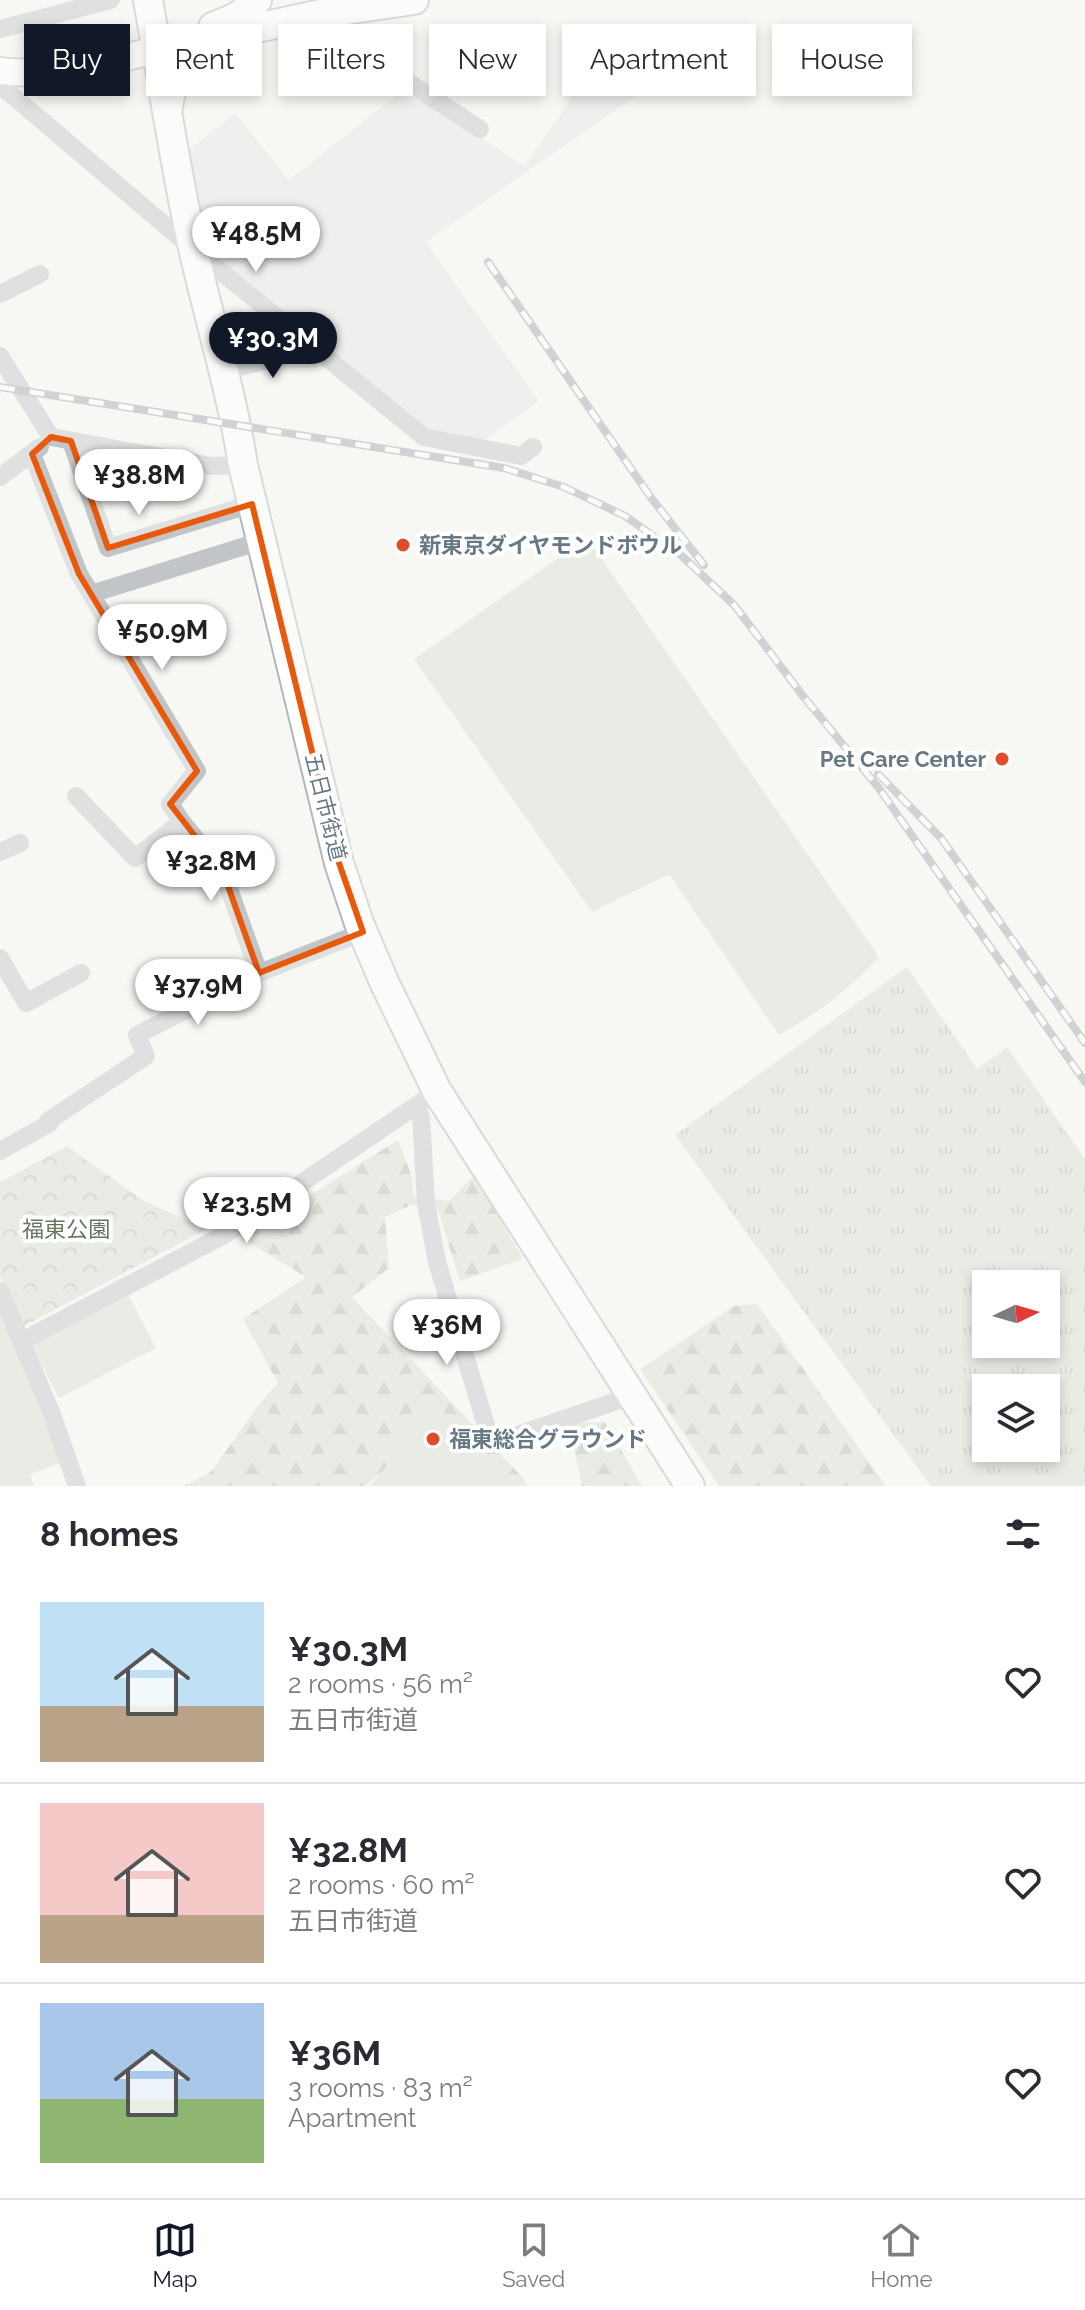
<!DOCTYPE html>
<html lang="en">
<head>
<meta charset="utf-8">
<style>
	:root { --surface:#fff; --page:#f7f7f7; --text:#2b2b33; --muted:#7c7c81; --line:#e1e1e2; --accent:#111827 }
	body { margin:0; font-family:Raleway,"Noto Sans JP",sans-serif; background:var(--page); color:var(--text); height:100vh; display:flex; flex-direction:column; font-size:30px; white-space:nowrap }
	* { box-sizing:border-box; margin:0 }
	p { font-size:26px; color:var(--muted) }
	.icon { flex:none; width:44px; height:44px; fill:none; stroke:currentColor; stroke-width:2; stroke-linecap:round; stroke-linejoin:round }
	.map { position:relative; height:1486px; overflow:hidden }
	.sheet { display:flex; flex-direction:column; background:var(--surface); flex:1 }
	.sheet>* { flex:none }
	.hud { position:absolute; left:24px; top:24px; width:1038px; height:72px; display:flex; gap:16px }
	.needle { width:52px; rotate:85deg }
	.fabs { position:absolute; left:972px; top:1270px; display:grid; gap:16px }
	.fabs a { display:grid; place-items:center; width:88px; height:88px; border-radius:0px; background:var(--surface); box-shadow:0 4px 12px #0003; font-size:40px }
	.price { position:absolute; translate:-50% -68px; padding:0 18px; border-radius:28px; background:#fff; color:#222; font-size:26px; line-height:52px; filter:drop-shadow(0 2px 4px #0008) }
	.price::after { content:''; position:absolute; left:50%; top:48px; width:24px; height:18px; margin-left:-12px; background:inherit; clip-path:polygon(0 0,100% 0,50% 100%) }
	.price.active { background:var(--accent); color:#fff }
	ul { padding:0; list-style:none }
	li { display:flex; align-items:center; gap:24px; height:200px; padding:0 40px }
	li+li { border-top:2px solid var(--line) }
	li span { display:grid; place-items:center; flex:none; width:224px; height:160px; border-radius:0px; color:#555 }
	li>.icon { margin-inline-start:auto }
	span .icon { width:96px; height:96px; fill:#fffc; stroke-width:1 }
	li b { font-size:34px }
	h2 { display:flex; justify-content:space-between; align-items:center; height:96px; padding:0 40px; font-size:34px }
	.pill { padding:0 28px; border-radius:0px; background:var(--surface); box-shadow:0 4px 12px #0003; font-size:28px; line-height:72px }
	.pill.active { background:var(--accent); color:#fff }
	.dock { display:flex; justify-content:space-around; align-items:center; height:112px; border-top:2px solid var(--line); background:var(--surface); font-size:22px; color:var(--muted) }
	.dock a { display:grid; justify-items:center; gap:4px }
	.dock .active { color:var(--accent) }
	.map>svg:first-child { display:block }
	.built { fill:#e5e6e5 }
	.grass { fill:url(#grass-tufts); fill-rule:evenodd }
	.forest { fill:url(#forest-firs) }
	.park { fill:url(#park-crowns) }
	.pitch { fill:#d7dcd3 }
	.lines { fill:none; stroke-linecap:round; stroke-linejoin:round }
	.secondary-casing { stroke:#b3b9bd; stroke-width:30 }
	.primary-casing { stroke:#b2b7bb; stroke-width:32 }
	.street { stroke:#c1c5c8; stroke-width:18 }
	.secondary { stroke:#fff; stroke-width:26 }
	.primary { stroke:#fff; stroke-width:28 }
	.rail-casing { stroke:#a0a7ac; stroke-width:8 }
	.rail { stroke:#fff; stroke-width:5; stroke-dasharray:15; stroke-linecap:butt }
	.marked { fill:none; stroke:#e8590c; stroke-width:6; stroke-linejoin:round }
	.poi-dot { fill:#e04b2b; stroke:#fff; stroke-width:3 }
	.labels { text-anchor:middle; stroke-width:8; stroke-linejoin:round; paint-order:stroke }
	.poi-label { font-size:22px; font-weight:bold; fill:#677985; stroke:#fff; text-anchor:start }
	.street-label { font-size:22px; fill:#677985; stroke:#fff }
	.park-label { font-size:22px; fill:#667761; stroke:#fff }
</style>
</head>
<body>
<div class="map">
<svg width="1085" height="1486" viewBox="0 0 1085 1486">
	<defs>
		<pattern id="grass-tufts" width="24" height="20" patternUnits="userSpaceOnUse" patternTransform="scale(2)"><rect width="24" height="20" fill="#d7dcd3"/><path d="M3 7l-1-3M5 7V3M7 7l1-3M15 17l-1-3M17 17v-4M19 17l1-3" fill="none" stroke="#b2b7b1"/></pattern>
		<pattern id="forest-firs" width="22" height="20" patternUnits="userSpaceOnUse" patternTransform="scale(2)"><rect width="22" height="20" fill="#d7dcd3"/><path d="M5 1l3.5 6h-7zM16 11l3.5 6h-7z" fill="#b2b7b1"/></pattern>
		<pattern id="park-crowns" width="20" height="18" patternUnits="userSpaceOnUse" patternTransform="scale(2)"><rect width="20" height="18" fill="#d7dcd3"/><path d="M2 6a3 3 0 1 1 6 0M12 15a3 3 0 1 1 6 0" fill="none" stroke="#b2b7b1"/></pattern>
	</defs>
	<rect width="100%" height="100%" fill="#f7f7f4"/>
	<path class="built" d="M647,42L665,76L426,242L539,401L478,445L431,436L223,264L203,229L187,151L235,113L289,180L405,88L524,166L566,107L590,67Z"/>
	<path class="grass" d="M907,967L977,1069L1007,1047L1085,1159V1486H931L675,1135ZM986,1284H1046V1344H986ZM986,1388H1046V1448H986Z"/>
	<path class="forest" d="M398,1140L412,1177L413,1196L449,1201L472,1177L485,1194L523,1259L460,1281L437,1207L411,1205L385,1217L389,1268L352,1297L524,1479L527,1486H485L430,1430L365,1486H184L211,1472L257,1407L278,1383L243,1319L306,1277L242,1238Z
		M757,1304L886,1486H719L640,1369L734,1306Z
		M605,1422L642,1486H582L569,1423Z"/>
	<path class="park" d="M67,1146L144,1201L207,1229L20,1328L0,1276V1182Z"/>
	<path class="pitch" d="M587,538L879,957C845,993 822,1010 779,1035L669,874L592,912L414,659Z
		M128,1294L156,1348L59,1398L31,1344Z
		M0,1310L61,1463L30,1474L34,1486H0Z
		M429,1414L487,1464L498,1486H370Z"/>
	<g class="lines">
		<defs>
			<path id="secondary" d="M0,71C52,78 106,61 157,50"/>
			<path id="primary" d="M148,0C163,84 175,169 194,252C210,323 232,393 243,465L339,863L359,923L385,984L437,1091L690,1486
				M213,27L237,17L257,0
				M157,50L325,13L414,0
				M168,107C171,78 191,54 216,40"/>
		</defs>
		<use href="#secondary" class="secondary-casing"/>
		<use href="#primary" class="primary-casing"/>
		<path class="street" d="M325,13L408,82L480,129
			M0,29L111,0
			M0,85L193,249L424,437L521,456L533,447
			M0,294L40,274
			M0,356L51,437L211,466L243,465
			M224,371L264,361L309,344
			M71,441L108,548L252,504
			M32,454L79,574L197,771L170,804L182,822L135,858L76,796
			M0,477L40,447
			M91,594L261,541
			M182,822L223,872L259,973
			M0,852L20,843
			M0,958L26,1003L81,973
			M416,1106L421,1117L426,1203L437,1262L487,1429L495,1438H509L631,1396
			M48,1121L146,1056L137,1035L259,973L363,932
			M0,1151L50,1123
			M0,1291L51,1412L77,1486
			M22,1341L226,1234L423,1101"/>
		<use href="#secondary" class="secondary"/>
		<use href="#primary" class="primary"/>
		<defs>
			<path id="rail" d="M488,262L652,499L704,565
				M0,387L504,468L564,487L625,516L682,556L735,606L803,696L878,787L1085,1082
				M878,774L941,838L1085,1043"/>
		</defs>
		<use href="#rail" class="rail-casing"/>
		<use href="#rail" class="rail"/>
	</g>
	<path d="M0 0H1085V1486H0ZM51,437L71,441L108,548L252,504L339,863L363,932L259,973L223,872L170,804L197,771L79,574L32,454Z" fill="#f7f7f4" fill-opacity=".55" fill-rule="evenodd"/>
	<path class="marked" d="M51,437L71,441L108,548L252,504L339,863L363,932L259,973L223,872L170,804L197,771L79,574L32,454Z"/>
	<g class="poi-dot">
		<circle cx="403" cy="545" r="8"/>
		<circle cx="1002" cy="759" r="8"/>
		<circle cx="433" cy="1439" r="8"/>
	</g>
	<g class="labels">
		<g class="poi-label">
			<text x="419" y="553">新東京ダイヤモンドボウル</text>
			<text x="986" y="767" text-anchor="end">Pet Care Center</text>
			<text x="449" y="1447">福東総合グラウンド</text>
		</g>
		<g class="street-label">
			<text transform="translate(326 807) rotate(76)" y="8">五日市街道</text>
		</g>
		<g class="park-label">
			<text x="66" y="1237">福東公園</text>
		</g>
	</g>
</svg>
<div class="fabs">
<a><svg class="needle" viewBox="-14 -14 28 28"><path d="M0-13l5 13h-10z" fill="#e53935"/><path d="M0 13l5-13h-10z" fill="#7c7c81"/></svg></a>
<a><svg class="icon" aria-label="layers" viewBox="0 0 24 24"><path d="M12 4l9 5-9 5-9-5zM3 14l9 5 9-5"/></svg></a>
</div>
<b class="price" style="left:256px;top:274px">¥48.5M</b>
<b class="price active" style="left:273px;top:380px">¥30.3M</b>
<b class="price" style="left:139px;top:517px">¥38.8M</b>
<b class="price" style="left:162px;top:672px">¥50.9M</b>
<b class="price" style="left:211px;top:903px">¥32.8M</b>
<b class="price" style="left:198px;top:1027px">¥37.9M</b>
<b class="price" style="left:247px;top:1245px">¥23.5M</b>
<b class="price" style="left:447px;top:1367px">¥36M</b>
<div class="hud">
<a class="pill active">Buy</a>
<a class="pill">Rent</a>
<a class="pill">Filters</a>
<a class="pill">New</a>
<a class="pill">Apartment</a>
<a class="pill">House</a>
</div>
</div>
<section class="sheet">
<h2>8 homes<svg class="icon" aria-label="filters" viewBox="0 0 24 24"><path d="M4 7h16M4 17h16"/><circle cx="9" cy="7" r="2"/><circle cx="15" cy="17" r="2"/></svg></h2>
<ul>
<li><span style="background:linear-gradient(#bfe0f5 65%,#b9a48a 0)"><svg class="icon" aria-label="home" viewBox="0 0 24 24"><path d="M3 11l9-7 9 7M6 9v11h12V9"/></svg></span><div><b>¥30.3M</b><p>2 rooms · 56 m²</p><p>五日市街道</p></div><svg class="icon" aria-label="heart" viewBox="0 0 24 24"><path d="M12 20l-8-8c-3-5 5-10 8-4 3-6 11-1 8 4z"/></svg></li>
<li><span style="background:linear-gradient(#f6c9c9 70%,#b9a48a 0)"><svg class="icon" aria-label="home" viewBox="0 0 24 24"><path d="M3 11l9-7 9 7M6 9v11h12V9"/></svg></span><div><b>¥32.8M</b><p>2 rooms · 60 m²</p><p>五日市街道</p></div><svg class="icon" aria-label="heart" viewBox="0 0 24 24"><path d="M12 20l-8-8c-3-5 5-10 8-4 3-6 11-1 8 4z"/></svg></li>
<li><span style="background:linear-gradient(#a9c7e8 60%,#8fb573 0)"><svg class="icon" aria-label="home" viewBox="0 0 24 24"><path d="M3 11l9-7 9 7M6 9v11h12V9"/></svg></span><div><b>¥36M</b><p>3 rooms · 83 m²</p><p>Apartment</p></div><svg class="icon" aria-label="heart" viewBox="0 0 24 24"><path d="M12 20l-8-8c-3-5 5-10 8-4 3-6 11-1 8 4z"/></svg></li>
</ul>
</section>
<nav class="dock">
<a class="active"><svg class="icon" aria-label="map" viewBox="0 0 24 24"><path d="M3 6l6-2 6 2 6-2v14l-6 2-6-2-6 2zM9 4v14M15 6v14"/></svg>Map</a>
<a><svg class="icon" aria-label="saved" viewBox="0 0 24 24"><path d="M7 4h10v16l-5-4-5 4z"/></svg>Saved</a>
<a><svg class="icon" aria-label="home" viewBox="0 0 24 24"><path d="M3 11l9-7 9 7M6 9v11h12V9"/></svg>Home</a>
</nav>
</body>
</html>
